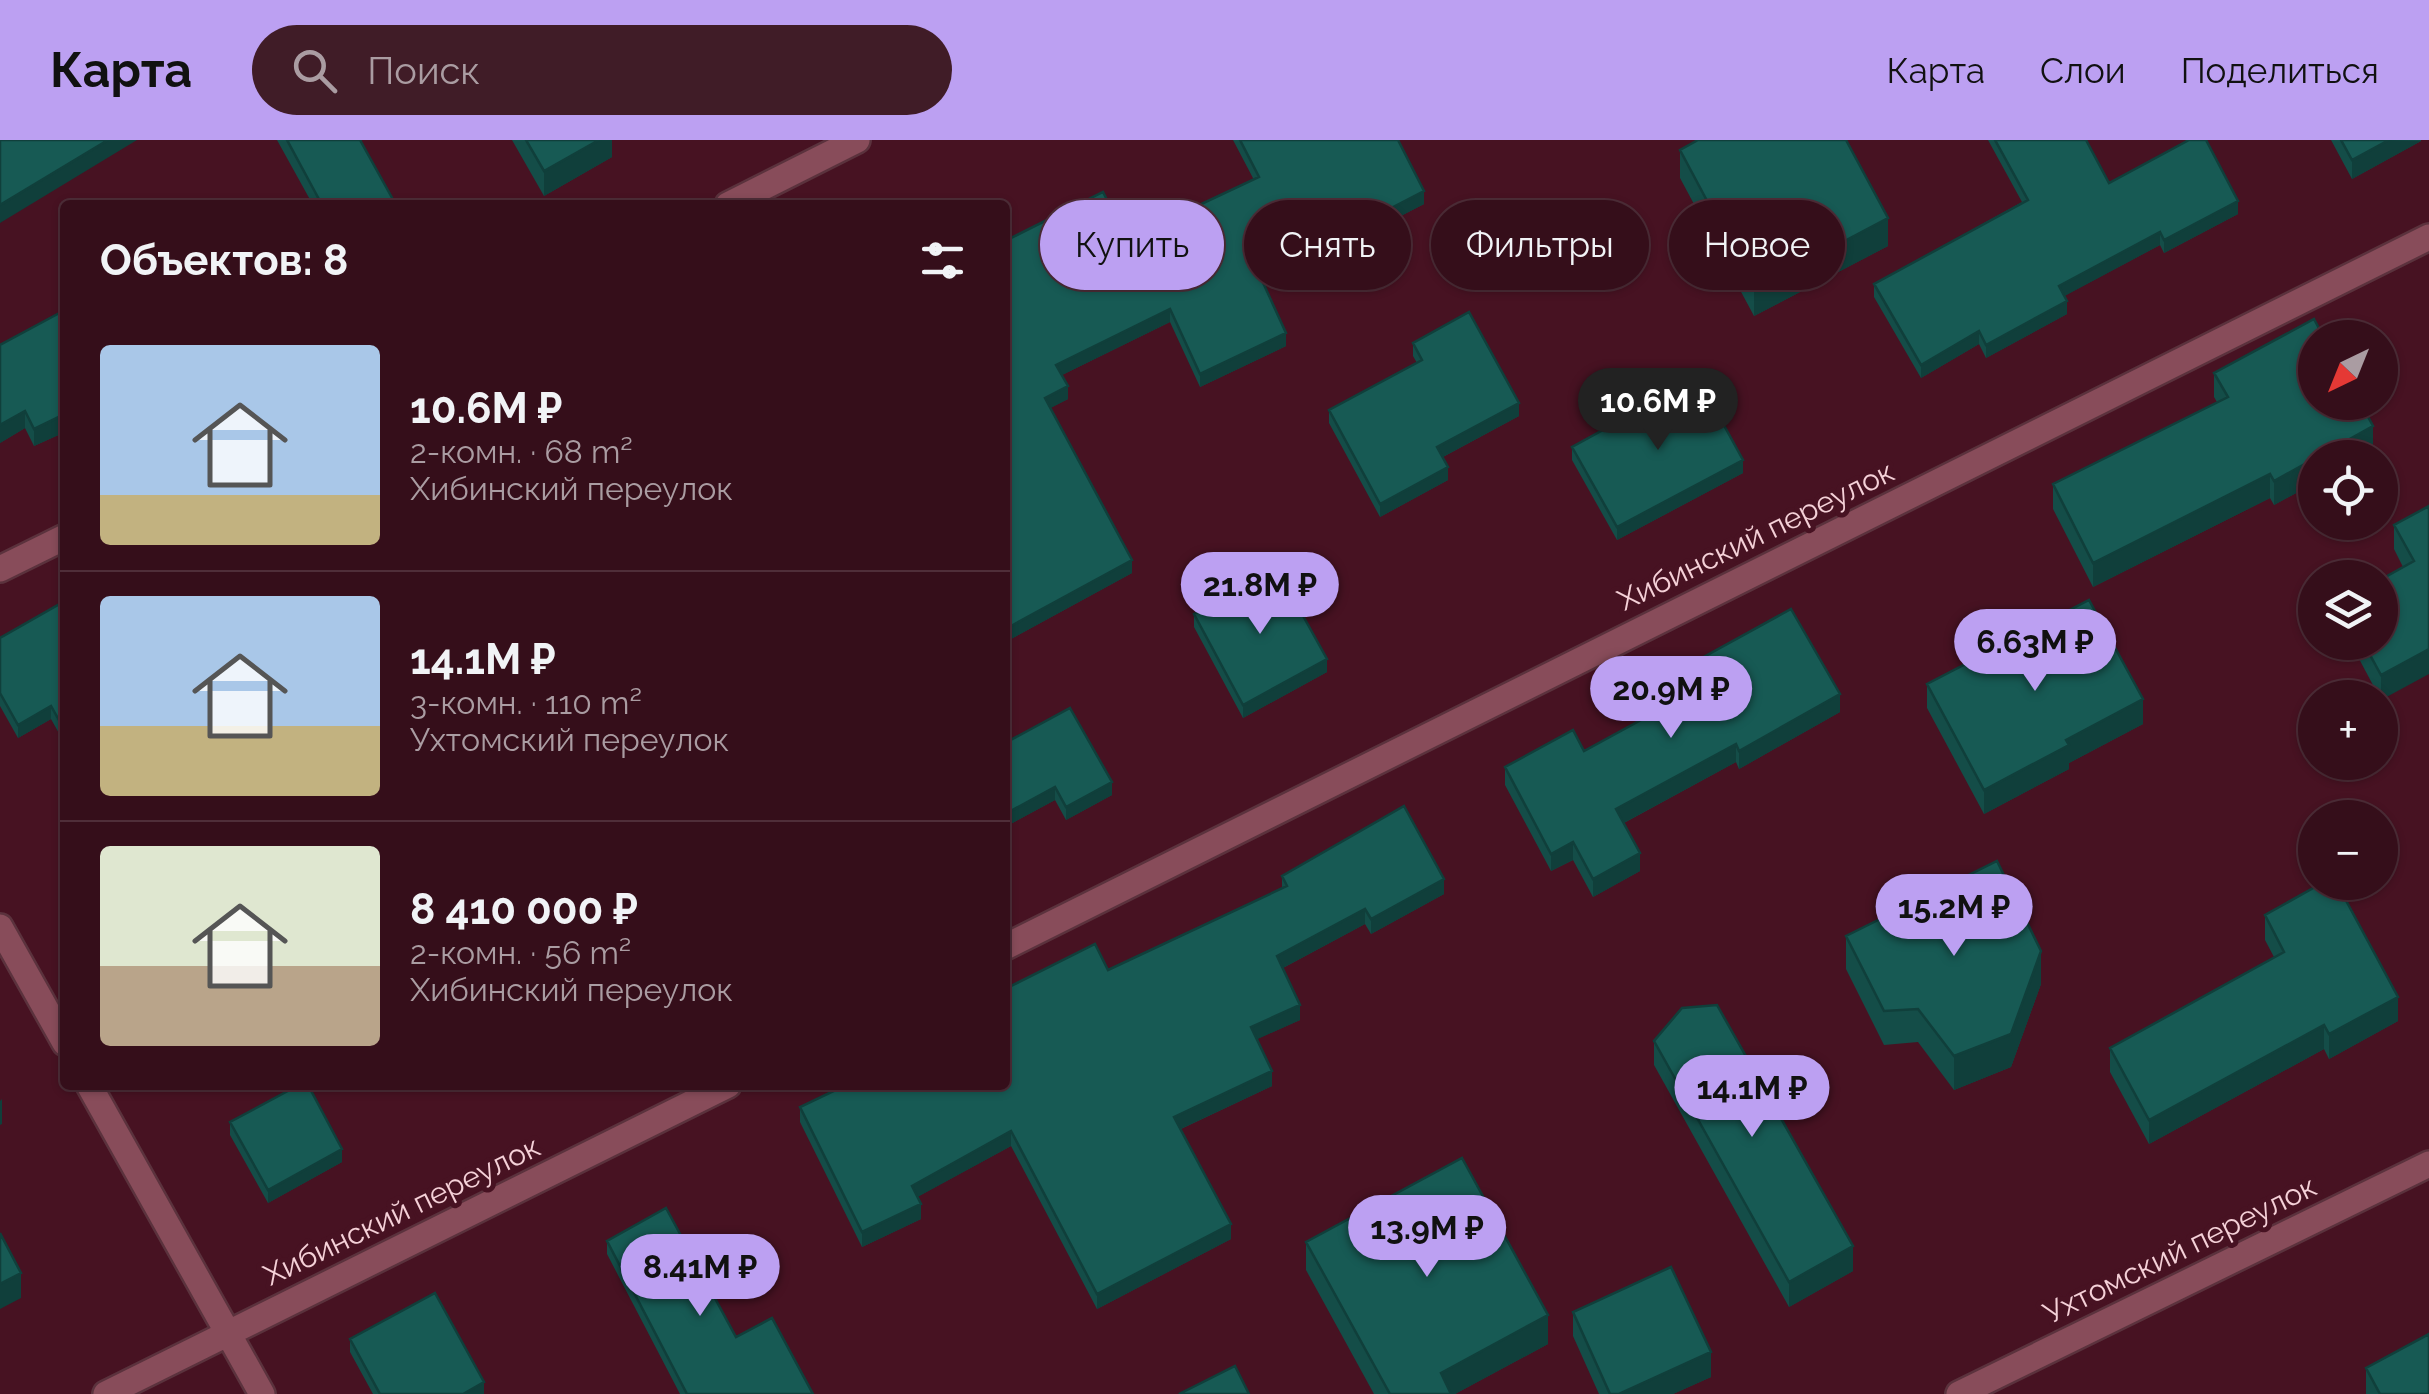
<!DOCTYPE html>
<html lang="ru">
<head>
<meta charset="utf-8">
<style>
	:root { --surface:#350e1a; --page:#401c27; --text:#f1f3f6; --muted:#aa9ca2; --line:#4f2e39; --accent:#bca0f2 }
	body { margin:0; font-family:Raleway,sans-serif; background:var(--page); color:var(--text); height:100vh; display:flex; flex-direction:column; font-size:38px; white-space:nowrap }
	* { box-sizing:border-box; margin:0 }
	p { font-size:32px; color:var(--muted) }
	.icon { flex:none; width:55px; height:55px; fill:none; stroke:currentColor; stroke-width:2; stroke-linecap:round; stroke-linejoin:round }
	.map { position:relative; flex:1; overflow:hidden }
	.panel { position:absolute; left:60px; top:60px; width:950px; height:890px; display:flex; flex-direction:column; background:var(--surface); border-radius:10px; box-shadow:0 2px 8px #0004,0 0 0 2px var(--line) }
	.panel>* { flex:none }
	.hud { position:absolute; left:1040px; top:60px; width:950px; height:90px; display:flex; gap:20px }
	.needle { width:65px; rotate:223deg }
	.tools { position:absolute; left:2298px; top:180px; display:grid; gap:20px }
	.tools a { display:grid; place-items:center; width:100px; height:100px; border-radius:50%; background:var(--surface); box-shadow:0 2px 8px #0004,0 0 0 2px var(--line); font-size:50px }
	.price { position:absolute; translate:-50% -85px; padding:0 22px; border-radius:35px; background:var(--accent); color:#111; font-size:32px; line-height:65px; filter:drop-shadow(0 2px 5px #0008) }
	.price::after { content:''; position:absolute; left:50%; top:60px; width:30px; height:22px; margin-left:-15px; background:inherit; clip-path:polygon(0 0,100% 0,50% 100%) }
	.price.selected { background:#222; color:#fff }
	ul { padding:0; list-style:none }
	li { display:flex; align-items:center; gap:30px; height:250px; padding:0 40px }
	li+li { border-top:2px solid var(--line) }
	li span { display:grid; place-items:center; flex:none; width:280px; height:200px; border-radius:10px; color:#555 }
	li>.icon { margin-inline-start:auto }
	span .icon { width:120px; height:120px; fill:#fffc; stroke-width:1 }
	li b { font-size:42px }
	h2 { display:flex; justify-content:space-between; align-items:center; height:120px; padding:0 40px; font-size:42px }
	.chip { padding:0 35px; border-radius:45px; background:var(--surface); box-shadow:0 2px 8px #0004,0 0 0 2px var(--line); font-size:35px; line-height:90px }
	.chip.selected { background:var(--accent); color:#111 }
	header { display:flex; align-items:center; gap:60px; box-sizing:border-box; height:140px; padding:0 50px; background:var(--accent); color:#111 }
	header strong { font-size:48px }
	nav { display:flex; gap:55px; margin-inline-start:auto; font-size:35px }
	.search { width:700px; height:90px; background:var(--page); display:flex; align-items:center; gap:25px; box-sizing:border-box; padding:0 35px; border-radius:55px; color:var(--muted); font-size:38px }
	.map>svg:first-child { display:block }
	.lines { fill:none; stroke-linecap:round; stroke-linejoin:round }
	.minor-casing { stroke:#5b323d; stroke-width:30 }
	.minor { stroke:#884c5a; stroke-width:25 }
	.wall { fill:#144d48 }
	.shaded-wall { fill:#103f3b }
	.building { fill:#175a54; stroke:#103f3b; stroke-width:2.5 }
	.labels { text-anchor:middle; stroke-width:10; stroke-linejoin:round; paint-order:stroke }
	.street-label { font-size:30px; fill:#f5d1d8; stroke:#471222 }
</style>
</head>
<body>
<header>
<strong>Карта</strong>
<div class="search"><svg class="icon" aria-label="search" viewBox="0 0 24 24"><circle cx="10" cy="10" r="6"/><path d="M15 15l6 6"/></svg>Поиск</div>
<nav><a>Карта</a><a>Слои</a><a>Поделиться</a></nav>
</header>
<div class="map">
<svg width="2429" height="1254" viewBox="0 0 2429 1254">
	<rect width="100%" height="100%" fill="#471222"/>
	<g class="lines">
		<defs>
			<path id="minor" d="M728,65L857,0
				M0,429L65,397
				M0,787L65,903
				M1005,807L2429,97
				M89,945L262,1254
				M106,1254L728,945
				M1959,1254L2429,1024"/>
		</defs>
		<use href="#minor" class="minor-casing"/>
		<use href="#minor" class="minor"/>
	</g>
	<path class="wall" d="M277,0H362L361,1L396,65H313Z
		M512,0H612V17L544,56Z
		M1233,0H1398L1424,64L1265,146L1286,206L1200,247L1170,182L1062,235L1068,259L1050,268L1132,433L1011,499L1005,488V101L1127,99L1254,40Z
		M1988,0H2086L2109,43L2238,74L2164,113L2160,105L2064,156L2067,174L1986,218L1979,204L1921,238L1874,157V144L2022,62Z
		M2331,0H2421V1L2352,39Z
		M1680,10L1888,106L1754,176L1680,38Z
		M65,170V292L34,306L25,288L0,303Z
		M1413,203L1519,276L1443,317L1448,340L1380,377L1329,283V270L1417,223L1413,216Z
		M2214,233L2373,311L2274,365L2270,358L2093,447L2053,369V344L2217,262L2214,257Z
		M1572,307L1743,333L1617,400L1572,320Z
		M2429,366L2381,560L2350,502H2380L2403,427L2394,409V385Z
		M65,461V604L51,579L18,598L0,566V498Z
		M1194,474L1327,532L1243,578L1194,487Z
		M1691,524L1840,572L1739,629L1736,622L1624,683L1640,731L1593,757L1573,720L1551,731L1505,645V627L1584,611L1696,550L1691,542Z
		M1927,544L2143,584L2069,623V629L1984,674L1927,568Z
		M1005,603L1112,655L1066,680L1055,660L1005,687Z
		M1282,736L1444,754L1371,794L1365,784L1283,828L1300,880L1257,899L1272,946L1181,989L1231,1099L1097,1169L1011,1006L917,1057L921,1079L862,1107L800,982V967L1108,830L1282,749Z
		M2265,775L2398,881L2329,919L2324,909L2149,1004L2110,932V908L2274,817L2265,800Z
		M1846,796L2041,844L2011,927L1954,950L1918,902L1884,905L1846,829Z
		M1654,901L1853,1131L1789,1167L1654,925Z
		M230,982L342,1022L268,1063L230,995Z
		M607,1101L736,1197L813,1254H680L607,1114Z
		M1306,1102L1548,1204L1455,1254H1374L1306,1130Z
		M1573,1172L1711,1237L1673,1254H1599L1573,1196Z
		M350,1199L484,1254H373L350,1212Z
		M2366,1228L2429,1254H2366Z"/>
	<path class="shaded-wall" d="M108,0H137L0,83V65Z
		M599,0H612V17L544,56V31Z
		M2389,0L2421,1L2352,39V20Z
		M1424,51V64L1260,149V136Z
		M2238,61V74L2164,113V100Z
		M1888,78V106L1754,176V149Z
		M2160,92V105L2059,159V146Z
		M2067,161V174L1986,218V205Z
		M1170,169V182L1056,238V225Z
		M1979,191V204L1921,238V225Z
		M1286,193V206L1200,247V234Z
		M1068,246V259L1045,271V258Z
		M1519,263V276L1437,320V307Z
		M25,271V288L0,303V285Z
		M65,274V292L34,306V289Z
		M2373,286V311L2361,318H2316Z
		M2315,318V343L2274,365V341Z
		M1743,320V333L1617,400V387Z
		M1448,327V340L1380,377V364Z
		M2270,334V358L2093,447V423Z
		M1132,420V433L1011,499V486Z
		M2429,509V534L2381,560V535Z
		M1327,519V532L1243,578V565Z
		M1840,554V572L1739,629V611Z
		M2143,559V584L2069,623V629L1984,674V650L2066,600Z
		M51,566V579L18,598V585Z
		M1736,604V622L1616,687V669Z
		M1112,642V655L1066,680V667Z
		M1055,647V660L1005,687V674Z
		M1573,702V720L1551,731V714Z
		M1640,713V731L1593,757V739Z
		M1444,739V754L1371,794V779Z
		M1365,769V784L1277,831V816Z
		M2041,811V844L2011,927L1954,950V916Z
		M2398,857V881L2329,919V894Z
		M1300,865V880L1251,902V887Z
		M2324,885V909L2149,1004V980Z
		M1272,931V946L1174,992V977Z
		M2,959V984L0,985V961Z
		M1011,991V1006L912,1060V1046Z
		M342,1009V1022L268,1063V1050Z
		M921,1064V1079L862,1107V1092Z
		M1231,1084V1099L1097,1169V1154Z
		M1853,1106V1131L1789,1167V1142Z
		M21,1133V1158L0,1169V1144Z
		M1548,1175V1204L1455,1254H1441V1233Z
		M1711,1212V1237L1673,1254H1619Z
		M484,1242V1254H463Z"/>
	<path class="building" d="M0,0H108L0,65Z
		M287,0H360L396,65H318L321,63Z
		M526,0H599L544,31Z
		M1240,0H1398L1424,51L1260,136L1286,193L1200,234L1170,169L1056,225L1068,246L1045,258L1132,420L1011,486L1005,475V101L1103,52L1127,99L1259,37Z
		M1698,0H1846L1888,78L1754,149L1680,10Z
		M1995,0H2086L2109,43L2189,0H2206L2238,61L2164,100L2160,92L2059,146L2067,161L1986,205L1979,191L1921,225L1874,144L2028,60Z
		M2341,0H2389L2352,20Z
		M65,170V274L34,289L25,271L0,285V205Z
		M1469,172L1519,263L1437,307L1448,327L1380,364L1329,270L1422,220L1413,203Z
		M2314,179L2324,198H2315V262H2360L2373,286L2274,341L2270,334L2093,423L2053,344L2228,257L2214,233Z
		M1698,238L1743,320L1617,387L1572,307Z
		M2429,366V509L2381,535L2363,502H2380V440L2414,421L2394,385Z
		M1277,429L1327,519L1243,565L1194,474Z
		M2089,460L2143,559L2066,600L2069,605L1984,650L1927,544Z
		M65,461V591L51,566L18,585L0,553V498Z
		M1791,469L1840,554L1739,611L1736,604L1616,669L1640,713L1593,739L1573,702L1551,714L1505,627L1573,590L1584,611L1703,546L1691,524Z
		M1070,568L1112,642L1066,667L1055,647L1005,674V603Z
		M1404,666L1444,739L1371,779L1365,769L1277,816L1300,865L1251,887L1272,931L1174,977L1231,1084L1097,1154L1011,991L912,1046L921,1064L862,1092L800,967L846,945H1005V849L1095,804L1108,830L1287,746L1282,736Z
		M1997,721L2041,811L2011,894L1954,916L1918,869L1884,871L1846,796Z
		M2324,742H2336L2398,857L2329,894L2324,885L2149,980L2110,908L2284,812L2265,775Z
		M1717,865L1853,1106L1789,1142L1654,901L1682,868Z
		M299,945H308L342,1009L268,1050L230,982Z
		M1462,1018L1548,1175L1441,1233L1451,1254H1390L1306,1102Z
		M666,1068L736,1197L772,1178L813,1254H687L607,1101Z
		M0,1093L21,1133L0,1144Z
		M1671,1127L1711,1212L1619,1254H1610L1573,1172Z
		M435,1153L484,1242L463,1254H380L350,1199Z
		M2429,1194V1254H2380L2366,1228Z
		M1235,1226L1249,1254H1179Z"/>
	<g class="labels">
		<g class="street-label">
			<text transform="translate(1756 396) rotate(-26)" y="10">Хибинский переулок</text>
			<text transform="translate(402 1071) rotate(-26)" y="10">Хибинский переулок</text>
			<text transform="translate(2180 1110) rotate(-26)" y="10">Ухтомский переулок</text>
		</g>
	</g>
</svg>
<div class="tools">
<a><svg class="needle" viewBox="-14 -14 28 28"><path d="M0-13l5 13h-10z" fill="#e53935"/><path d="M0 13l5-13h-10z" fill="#aa9ca2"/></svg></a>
<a><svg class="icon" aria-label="locate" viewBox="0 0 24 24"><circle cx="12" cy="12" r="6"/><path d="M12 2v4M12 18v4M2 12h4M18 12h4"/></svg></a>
<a><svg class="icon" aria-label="layers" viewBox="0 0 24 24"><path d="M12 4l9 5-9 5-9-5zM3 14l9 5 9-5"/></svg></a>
<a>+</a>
<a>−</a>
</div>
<b class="price selected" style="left:1658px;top:313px">10.6M ₽</b>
<b class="price" style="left:1260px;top:497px">21.8M ₽</b>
<b class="price" style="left:2035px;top:554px">6.63M ₽</b>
<b class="price" style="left:1671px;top:601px">20.9M ₽</b>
<b class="price" style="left:1954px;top:819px">15.2M ₽</b>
<b class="price" style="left:1752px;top:1000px">14.1M ₽</b>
<b class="price" style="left:1427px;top:1140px">13.9M ₽</b>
<b class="price" style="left:700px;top:1179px">8.41M ₽</b>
<div class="hud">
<a class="chip selected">Купить</a>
<a class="chip">Снять</a>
<a class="chip">Фильтры</a>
<a class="chip">Новое</a>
</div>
<section class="panel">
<h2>Объектов: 8<svg class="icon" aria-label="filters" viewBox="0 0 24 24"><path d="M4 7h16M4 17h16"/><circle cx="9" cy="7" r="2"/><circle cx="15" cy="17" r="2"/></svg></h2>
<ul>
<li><span style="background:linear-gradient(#a9c7e8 75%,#c2b280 0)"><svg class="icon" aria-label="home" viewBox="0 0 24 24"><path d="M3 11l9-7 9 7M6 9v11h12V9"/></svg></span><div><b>10.6M ₽</b><p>2-комн. · 68 m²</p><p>Хибинский переулок</p></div></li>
<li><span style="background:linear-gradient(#a9c7e8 65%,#c2b280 0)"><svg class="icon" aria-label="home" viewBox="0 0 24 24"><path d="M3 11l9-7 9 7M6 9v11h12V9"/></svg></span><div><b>14.1M ₽</b><p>3-комн. · 110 m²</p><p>Ухтомский переулок</p></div></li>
<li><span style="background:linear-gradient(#dfe7d0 60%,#b9a48a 0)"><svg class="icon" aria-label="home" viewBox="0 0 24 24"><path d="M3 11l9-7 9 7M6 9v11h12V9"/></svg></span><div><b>8 410 000 ₽</b><p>2-комн. · 56 m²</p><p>Хибинский переулок</p></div></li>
</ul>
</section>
</div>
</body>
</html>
